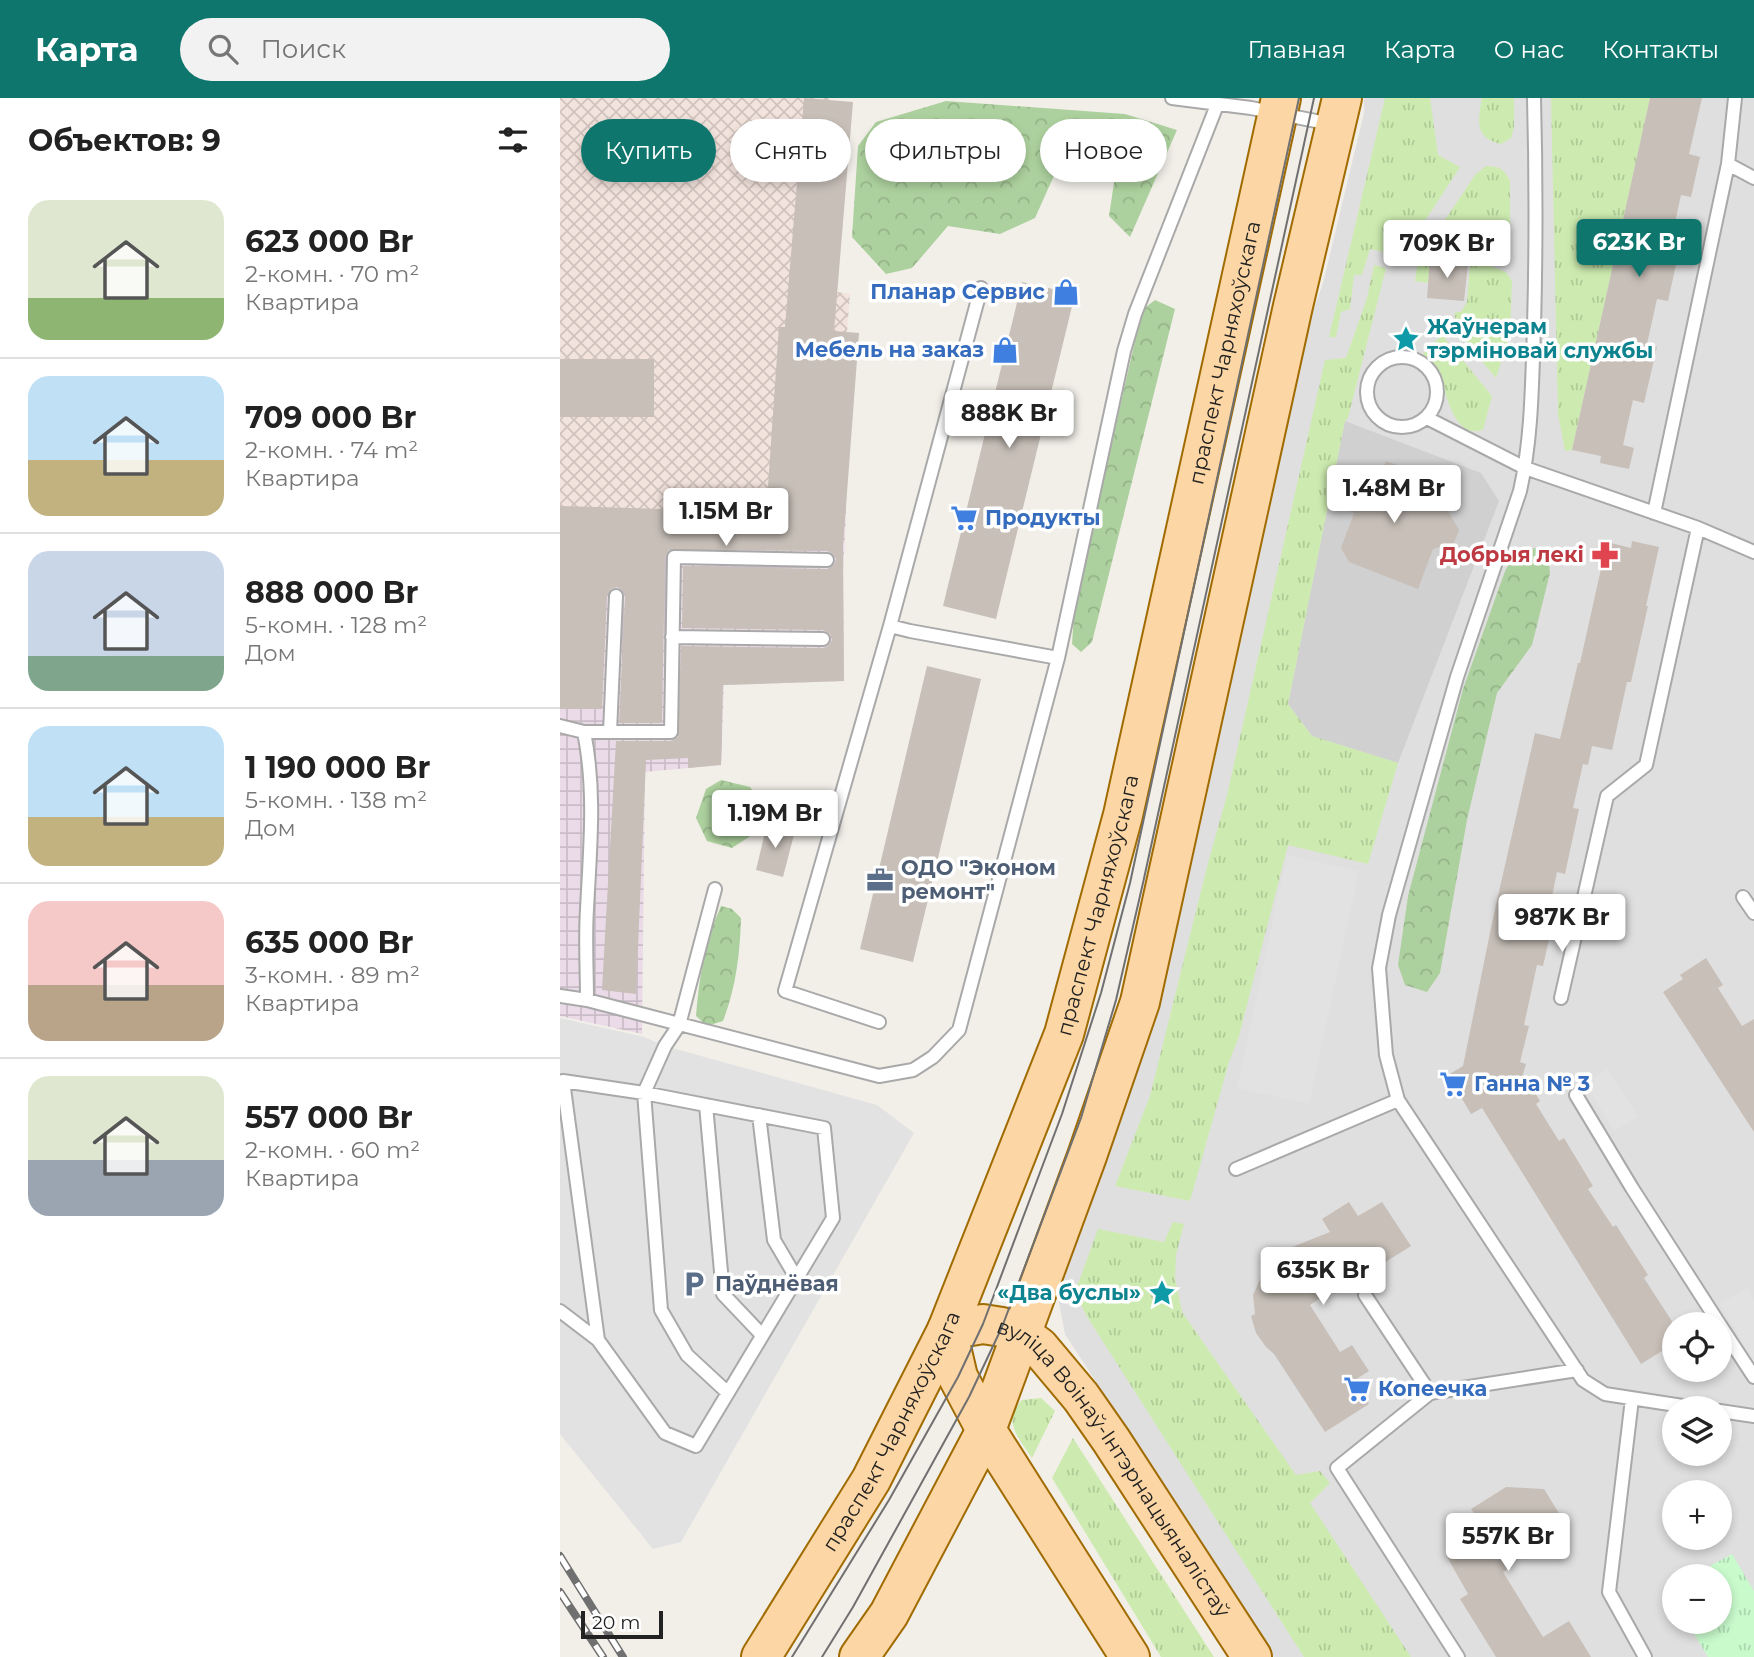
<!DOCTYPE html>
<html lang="ru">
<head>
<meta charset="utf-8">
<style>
	:root { --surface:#fff; --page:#f2f2f2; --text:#222; --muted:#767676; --line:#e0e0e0; --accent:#0f766e }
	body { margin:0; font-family:Montserrat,sans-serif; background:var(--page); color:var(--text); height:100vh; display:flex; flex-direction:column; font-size:26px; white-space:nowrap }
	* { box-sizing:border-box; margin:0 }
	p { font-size:23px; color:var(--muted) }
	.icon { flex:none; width:38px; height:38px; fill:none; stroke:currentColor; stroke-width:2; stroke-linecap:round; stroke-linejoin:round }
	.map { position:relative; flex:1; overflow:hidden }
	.drawer { display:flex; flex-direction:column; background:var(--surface); width:560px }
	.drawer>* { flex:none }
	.hud { position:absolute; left:21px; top:21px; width:665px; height:63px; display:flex; gap:14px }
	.fabs { position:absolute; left:1102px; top:1214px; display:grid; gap:14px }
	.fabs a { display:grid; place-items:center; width:70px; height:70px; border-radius:50%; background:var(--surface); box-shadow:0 4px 10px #0003; font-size:35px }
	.scale { position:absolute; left:21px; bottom:18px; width:82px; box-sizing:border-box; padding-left:7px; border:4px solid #222; border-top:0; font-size:19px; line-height:24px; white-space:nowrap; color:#222; -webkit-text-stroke:5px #fff; paint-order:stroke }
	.price { position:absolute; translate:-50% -60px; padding:0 16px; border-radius:7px; background:#fff; color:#222; font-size:23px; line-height:46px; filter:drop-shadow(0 2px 4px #0008) }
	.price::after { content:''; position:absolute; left:50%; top:42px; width:21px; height:16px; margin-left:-10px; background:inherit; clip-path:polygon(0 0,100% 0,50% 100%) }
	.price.current { background:var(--accent); color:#fff }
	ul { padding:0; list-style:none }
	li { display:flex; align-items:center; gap:21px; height:175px; padding:0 28px }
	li+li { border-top:2px solid var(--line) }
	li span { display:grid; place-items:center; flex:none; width:196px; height:140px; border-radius:21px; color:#555 }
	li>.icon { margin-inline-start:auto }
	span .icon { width:84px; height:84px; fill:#fffc; stroke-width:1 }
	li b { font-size:30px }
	h2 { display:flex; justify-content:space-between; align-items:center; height:84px; padding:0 28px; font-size:30px }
	.chip { padding:0 24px; border-radius:32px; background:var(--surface); box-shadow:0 4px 10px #0003; font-size:24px; line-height:63px }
	.chip.current { background:var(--accent); color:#fff }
	header { display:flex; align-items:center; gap:42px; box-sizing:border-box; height:98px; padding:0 35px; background:var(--accent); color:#fff }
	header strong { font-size:33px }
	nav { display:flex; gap:38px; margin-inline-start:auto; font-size:24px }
	.search { width:490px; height:63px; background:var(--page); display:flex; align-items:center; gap:18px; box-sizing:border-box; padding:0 24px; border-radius:38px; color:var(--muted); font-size:26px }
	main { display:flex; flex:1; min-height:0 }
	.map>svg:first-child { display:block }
	.residential { fill:#e0dfdf; fill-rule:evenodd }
	.industrial { fill:url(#industrial-grid) }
	.religious { fill:#d0d0d0 }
	.military { fill:url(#military-cross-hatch) }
	.grass { fill:url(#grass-tufts) }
	.forest { fill:url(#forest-crowns) }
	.park { fill:url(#park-tufts) }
	.parking { fill:#e2e2e2 }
	.building { fill:#c7bfb8 }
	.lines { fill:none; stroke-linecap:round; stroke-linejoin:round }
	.lane-casing { stroke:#a9a9a9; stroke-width:16 }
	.primary-casing { stroke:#a06b00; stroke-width:42 }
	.lane { stroke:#fff; stroke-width:12 }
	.primary { stroke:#fcd6a4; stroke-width:38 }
	.tram { stroke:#707070; stroke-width:2 }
	.rail-casing { stroke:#707070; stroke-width:8 }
	.rail { stroke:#fff; stroke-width:5; stroke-dasharray:16; stroke-linecap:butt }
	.labels { text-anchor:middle; stroke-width:7; stroke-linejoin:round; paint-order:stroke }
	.shop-label { font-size:21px; font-weight:bold; fill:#366cbe; stroke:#fff; text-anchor:start }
	.culture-label { font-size:21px; font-weight:bold; fill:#0d838f; stroke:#fff; text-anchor:start }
	.street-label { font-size:21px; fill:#222; stroke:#fff }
	.health-label { font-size:21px; font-weight:bold; fill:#be3a42; stroke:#fff; text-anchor:end }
	.service-label { font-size:21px; font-weight:bold; fill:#4e5e75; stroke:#fff; text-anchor:start }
</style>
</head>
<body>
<header>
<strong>Карта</strong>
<div class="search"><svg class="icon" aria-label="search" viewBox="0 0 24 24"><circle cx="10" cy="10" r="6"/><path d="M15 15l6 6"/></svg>Поиск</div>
<nav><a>Главная</a><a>Карта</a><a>О нас</a><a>Контакты</a></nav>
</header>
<main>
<section class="drawer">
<h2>Объектов: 9<svg class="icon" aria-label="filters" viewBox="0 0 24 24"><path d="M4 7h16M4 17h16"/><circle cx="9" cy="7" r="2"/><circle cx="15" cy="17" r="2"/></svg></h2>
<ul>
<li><span style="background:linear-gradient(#dfe7d0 70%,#8fb573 0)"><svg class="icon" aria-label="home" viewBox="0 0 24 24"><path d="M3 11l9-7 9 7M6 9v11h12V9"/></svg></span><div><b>623 000 Br</b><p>2-комн. · 70 m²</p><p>Квартира</p></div></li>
<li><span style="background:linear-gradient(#bfe0f5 60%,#c2b280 0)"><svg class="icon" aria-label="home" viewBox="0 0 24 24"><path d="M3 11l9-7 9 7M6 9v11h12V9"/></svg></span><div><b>709 000 Br</b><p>2-комн. · 74 m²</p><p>Квартира</p></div></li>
<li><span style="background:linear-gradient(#c9d6e8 75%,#7fa58c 0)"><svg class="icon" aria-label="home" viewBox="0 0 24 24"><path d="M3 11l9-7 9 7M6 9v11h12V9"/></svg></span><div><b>888 000 Br</b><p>5-комн. · 128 m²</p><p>Дом</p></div></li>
<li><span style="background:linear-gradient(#bfe0f5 65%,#c2b280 0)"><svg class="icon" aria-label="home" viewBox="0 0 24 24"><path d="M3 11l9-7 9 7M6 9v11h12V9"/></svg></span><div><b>1 190 000 Br</b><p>5-комн. · 138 m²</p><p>Дом</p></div></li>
<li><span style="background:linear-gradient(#f6c9c9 60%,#b9a48a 0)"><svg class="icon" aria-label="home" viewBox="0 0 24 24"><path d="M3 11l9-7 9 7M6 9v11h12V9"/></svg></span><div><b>635 000 Br</b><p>3-комн. · 89 m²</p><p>Квартира</p></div></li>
<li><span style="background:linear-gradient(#dfe7d0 60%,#9aa5b1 0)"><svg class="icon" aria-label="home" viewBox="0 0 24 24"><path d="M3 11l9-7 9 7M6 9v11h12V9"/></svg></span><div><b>557 000 Br</b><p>2-комн. · 60 m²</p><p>Квартира</p></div></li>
</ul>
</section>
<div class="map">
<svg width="1194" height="1559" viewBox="0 0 1194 1559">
	<defs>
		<pattern id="industrial-grid" width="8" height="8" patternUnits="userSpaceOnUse" patternTransform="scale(1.75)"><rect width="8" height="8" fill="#ebdbe8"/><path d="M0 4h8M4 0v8" fill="none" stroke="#c9bcc7"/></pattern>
		<pattern id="military-cross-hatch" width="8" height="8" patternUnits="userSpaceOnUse" patternTransform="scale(1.75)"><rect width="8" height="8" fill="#f3e3dd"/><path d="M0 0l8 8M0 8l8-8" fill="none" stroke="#d0c2bd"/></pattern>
		<pattern id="grass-tufts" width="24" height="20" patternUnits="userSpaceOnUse" patternTransform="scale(1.75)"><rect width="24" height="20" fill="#cdebb0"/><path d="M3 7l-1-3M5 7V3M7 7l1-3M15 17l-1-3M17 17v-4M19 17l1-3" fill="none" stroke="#b0c997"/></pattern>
		<pattern id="forest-crowns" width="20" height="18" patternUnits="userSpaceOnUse" patternTransform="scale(1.75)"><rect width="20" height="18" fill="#add19e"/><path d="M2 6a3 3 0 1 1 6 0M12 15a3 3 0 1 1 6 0" fill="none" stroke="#95b388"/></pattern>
		<pattern id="park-tufts" width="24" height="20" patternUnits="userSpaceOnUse" patternTransform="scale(1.75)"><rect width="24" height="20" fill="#c8facc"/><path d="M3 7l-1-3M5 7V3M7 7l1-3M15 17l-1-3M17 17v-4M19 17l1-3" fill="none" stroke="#acd6af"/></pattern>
	</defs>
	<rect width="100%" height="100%" fill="#f2efe9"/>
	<path class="residential" d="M804,0H1194V1559H714L505,1236L496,1189L740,250L763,185L804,15ZM1115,1227H1160V1272H1115ZM1115,1311H1160V1356H1115ZM1115,1395H1160V1440H1115ZM1115,1479H1160V1524H1115Z"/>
	<path class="industrial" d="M104,411L206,412L286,418L283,475L284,583L164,587L161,667L85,674L82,936L0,918V487Z"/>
	<path class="religious" d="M785,323L921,375L939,403L838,665L752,638L728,606Z"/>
	<path class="military" d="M0,0H270L277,194L290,196L287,234L286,418L105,411L102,490L0,487Z"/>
	<path class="grass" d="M825,0H870L878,57L900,69L842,158L810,151L802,177H794L790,211L781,214L776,239H769Z
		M922,0H954V29L951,40L941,46C914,40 918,22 922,0Z
		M991,0H1090L1012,352L1005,353L998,316Z
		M926,68C938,68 945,71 950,83V145L945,154L937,156L915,154H873L870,161L868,185L855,183L858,162L915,77Z
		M814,167L826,170L788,320L785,323L728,606L752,638L838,665L808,766L728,747L679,938L669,964L630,1103L555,1088L590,998L647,769L667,697L765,262L786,260L807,200Z
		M910,167L930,168L946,174L952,183L950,236L936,280L894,230L895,214H901L907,204Z
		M882,237L932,298L923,332C891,341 889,294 876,274C872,267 867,263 861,258Z
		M613,1124L624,1126L616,1157L615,1180L622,1214L736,1377L760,1373L770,1385L750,1405L851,1559H744L526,1217L515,1194L538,1131L604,1144Z
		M481,1300L495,1313L472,1360C459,1340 441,1323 462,1302Z
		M513,1340L654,1559H601L492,1380Z"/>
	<path class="forest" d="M386,3L565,16L617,32L570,139L549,118L558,58L541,45L506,51L475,120L440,136L388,128L352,170L326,176L292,139L298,48L316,24Z
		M595,202L615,211L532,544L521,554L512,546L514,516L527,454L582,212Z
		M973,450L988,454L990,475L972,547L937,595L907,722L880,875L867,894L845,887L838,867L848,798L903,591L945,473L955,455Z
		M161,682L190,689L204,707L198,733L172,750L147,743L136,720L146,691Z
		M161,808L172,811L181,820C180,855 176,890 163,923L147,928L136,918C139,880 145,843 161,808Z"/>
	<path class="park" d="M1172,1456L1194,1493V1559H1148L1127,1524H1160V1479H1130Z"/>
	<path class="parking" d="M727,757L799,773L749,1006L677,990Z
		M0,920L84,939L105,948L317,1007L354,1035L121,1444L93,1451L0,1336Z
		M1048,971L1078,1019L1054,1033L1025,985Z
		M1187,1190L1194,1202V1263L1159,1206Z"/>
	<path class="building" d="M244,0L293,4L274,233L299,235L283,448L284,583L163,587L161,667L128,670V660L86,662L76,896L42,892L56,643H111L118,639L121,548L263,550L268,548L272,542L270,536L263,532L122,530L123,468L267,471L274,467L276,461L272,455L267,453L109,452L105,459L102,625H59L65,498L63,493L57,489L51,491L47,498L42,611H0V408L104,411V415L206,417L219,229H225Z
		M1090,0H1142L1129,56L1140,59L1131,99L1121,97L1116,120L1111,142L1121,144L1108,203L1097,201L1087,246L1097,249L1084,305L1073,302L1063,347L1074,350L1069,371L1040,365L1041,358L1012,352Z
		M870,161L908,165L904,203L867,200Z
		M462,184L515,196L436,521L383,508Z
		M0,261H94V319H0Z
		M826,363L864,377L855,401L888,413L899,432L894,445L873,451L858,491L789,464L781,450L794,415L782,410L796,372L819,381Z
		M1072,443L1099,449L1086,508H1088L1071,584H1067L1052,652L1032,648L1028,667L1023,666L1013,710L1019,711L1005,776L997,774L987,823L993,824L983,868L977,867L964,927L969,928L960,964L966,966L963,976L980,1003L976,1006L999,1043L1004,1040L1033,1088L1028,1091L1053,1129L1056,1127L1088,1177L1084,1180L1115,1228V1245L1081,1266L922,1010L911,1016L888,977L903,968L933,820L975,635L1000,641L1018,565H1020L1047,444L1071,450Z
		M367,568L421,581L353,864L300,851Z
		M207,726L235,733L223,779L196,772Z
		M1146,860L1163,887L1158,890L1182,928L1194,921V1034L1103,894L1123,881L1120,877Z
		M789,1104L798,1118L822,1104L851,1148L789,1187L786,1183L750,1207L780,1254L792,1247L809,1273L795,1282L809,1306L765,1334L714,1256L706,1249L696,1235L691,1218L695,1216L693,1197L707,1166L722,1153L770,1134L762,1121Z
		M946,1389L984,1391L1005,1425L948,1461L952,1469L943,1474L983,1539L1009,1523L1031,1559H936L900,1501L908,1496L886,1457L892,1434L917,1419L911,1411Z"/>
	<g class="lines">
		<defs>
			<path id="lane" d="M612,0L691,10L771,26
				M974,0C976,76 976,153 974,229C972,284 972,340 960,393L897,579L829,817L819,870L826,957L838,1002L1023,1282L1045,1296L1142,1311
				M1168,66L1175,0
				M807 294a35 35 0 1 1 70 0a35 35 0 1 1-70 0Z
				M867,320L965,370L1138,430L1194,454
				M1094,415L1168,66L1194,80
				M330,528L350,533L498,560
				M112,539L263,541
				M0,628L24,634C36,693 30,751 27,811C25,841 27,872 27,902L319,978L353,972L373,959L399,932L498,560L564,253L575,216L657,7
				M24,634H111L114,459L267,462
				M50,634L56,498
				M155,791L119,927L105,948L84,995L101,1212L127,1257L168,1295
				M1183,799L1194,815
				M0,898L27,902
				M1001,900L1047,698L1086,667L1138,430
				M319,924L225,893L330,528L421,190
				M3,983L84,995L264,1030L273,1120L136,1348L105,1335L38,1242Z
				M1016,997L1072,1090L1160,1227
				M146,1007L163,1196L202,1237
				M199,1017L214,1142L237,1181
				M676,1071L838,1002
				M805,1197L870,1295
				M0,1213L38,1242
				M1160,1227L1194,1279
				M1072,1301L1049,1494L1085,1559
				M1160,1313L1194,1318
				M898,1559L777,1370L870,1295L1017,1272"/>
			<g id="primary">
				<path id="s1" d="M387,1232L423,1226L442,1229L461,1236L479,1249L521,1299L551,1342L692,1559"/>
				<path d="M387,1232L398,1279L426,1332L570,1559"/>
				<path id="s2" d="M201,1559L311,1382L387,1232L504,936L563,717L721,0"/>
				<path d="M299,1559L329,1516L426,1332L527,1058L580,904L733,208L782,0"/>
			</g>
		</defs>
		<use href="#lane" class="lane-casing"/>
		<use href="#primary" class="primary-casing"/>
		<use href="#lane" class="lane"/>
		<use href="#primary" class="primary"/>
		<path class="tram" d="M232,1559L329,1402L398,1279L423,1226L502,1016L541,895L570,785L739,0
			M262,1559L293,1509L409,1299L442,1229L521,1020L556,902L583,785L754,0"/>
		<defs>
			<path id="rail" d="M0,1458L63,1559
				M0,1494L43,1559"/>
		</defs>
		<use href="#rail" class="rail-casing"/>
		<use href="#rail" class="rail"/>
	</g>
	<defs>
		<symbol id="shop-bare" viewBox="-9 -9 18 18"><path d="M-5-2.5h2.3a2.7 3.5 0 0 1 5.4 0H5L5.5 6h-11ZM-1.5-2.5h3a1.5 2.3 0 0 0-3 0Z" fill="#3f7fe0" stroke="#fff" stroke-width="2.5" paint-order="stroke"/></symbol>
		<symbol id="sight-bare" viewBox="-9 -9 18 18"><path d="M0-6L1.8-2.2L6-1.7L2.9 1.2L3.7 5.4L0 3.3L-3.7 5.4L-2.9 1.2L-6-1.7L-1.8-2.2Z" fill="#0f9aa8" stroke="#fff" stroke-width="2.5" paint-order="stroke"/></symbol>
		<symbol id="supermarket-bare" viewBox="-9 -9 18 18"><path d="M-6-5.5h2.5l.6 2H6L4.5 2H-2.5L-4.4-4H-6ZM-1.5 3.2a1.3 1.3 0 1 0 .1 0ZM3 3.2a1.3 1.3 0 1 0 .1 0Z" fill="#3f7fe0" stroke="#fff" stroke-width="2.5" paint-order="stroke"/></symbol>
		<symbol id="pharmacy-bare" viewBox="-9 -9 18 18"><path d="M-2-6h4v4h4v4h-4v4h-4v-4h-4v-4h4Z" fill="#e0444e" stroke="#fff" stroke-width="2.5" paint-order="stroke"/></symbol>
		<symbol id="office-bare" viewBox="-9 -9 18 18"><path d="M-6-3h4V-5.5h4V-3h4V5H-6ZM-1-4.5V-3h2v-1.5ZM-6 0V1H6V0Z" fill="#5c6f8a" stroke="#fff" stroke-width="2.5" paint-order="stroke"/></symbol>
		<symbol id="parking-bare" viewBox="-9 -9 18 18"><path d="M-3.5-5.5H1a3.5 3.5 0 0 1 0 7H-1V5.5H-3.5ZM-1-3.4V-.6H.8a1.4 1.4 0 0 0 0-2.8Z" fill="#5c6f8a" stroke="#fff" stroke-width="2.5" paint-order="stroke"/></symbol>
	</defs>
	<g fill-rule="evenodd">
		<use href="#shop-bare" x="487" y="175" width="38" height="38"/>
		<use href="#sight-bare" x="827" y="222" width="38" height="38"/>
		<use href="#shop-bare" x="426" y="233" width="38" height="38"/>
		<use href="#supermarket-bare" x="385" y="401" width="38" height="38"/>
		<use href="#pharmacy-bare" x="1026" y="438" width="38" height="38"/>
		<use href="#office-bare" x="301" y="763" width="38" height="38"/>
		<use href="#supermarket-bare" x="874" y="967" width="38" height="38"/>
		<use href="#parking-bare" x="115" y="1167" width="38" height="38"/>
		<use href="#sight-bare" x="583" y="1176" width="38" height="38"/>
		<use href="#supermarket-bare" x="778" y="1272" width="38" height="38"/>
	</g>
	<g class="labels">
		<g class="shop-label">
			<text x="485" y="201" text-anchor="end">Планар Сервис</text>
			<text x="424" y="259" text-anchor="end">Мебель на заказ</text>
			<text x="425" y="427">Продукты</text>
			<text x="914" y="993">Ганна № 3</text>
			<text x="818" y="1298">Копеечка</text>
		</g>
		<g class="culture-label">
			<text x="867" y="236">Жаўнерам<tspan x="867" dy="24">тэрміновай службы</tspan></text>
			<text x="581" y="1202" text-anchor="end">«Два буслы»</text>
		</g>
		<g class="street-label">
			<text dy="7" stroke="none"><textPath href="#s2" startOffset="1395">праспект Чарняхоўскага</textPath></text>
			<text dy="7" stroke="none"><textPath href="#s2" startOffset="828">праспект Чарняхоўскага</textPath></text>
			<text dy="7" stroke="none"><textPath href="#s2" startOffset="261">праспект Чарняхоўскага</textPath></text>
			<text dy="7" stroke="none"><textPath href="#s1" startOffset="238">вуліца Воінаў-Інтэрнацыяналістаў</textPath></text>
		</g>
		<g class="health-label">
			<text x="1024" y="464">Добрыя лекі</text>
		</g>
		<g class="service-label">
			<text x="341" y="777">ОДО "Эконом<tspan x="341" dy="24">ремонт"</tspan></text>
			<text x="155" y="1193">Паўднёвая</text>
		</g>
	</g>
</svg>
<div class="fabs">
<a><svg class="icon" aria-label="locate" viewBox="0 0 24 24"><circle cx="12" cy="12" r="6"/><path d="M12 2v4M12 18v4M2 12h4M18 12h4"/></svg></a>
<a><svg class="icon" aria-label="layers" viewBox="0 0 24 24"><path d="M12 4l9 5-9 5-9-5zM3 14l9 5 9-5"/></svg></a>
<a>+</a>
<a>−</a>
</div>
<div class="scale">20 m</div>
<b class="price current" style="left:1079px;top:181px">623K Br</b>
<b class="price" style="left:887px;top:182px">709K Br</b>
<b class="price" style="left:449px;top:352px">888K Br</b>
<b class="price" style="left:834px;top:427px">1.48M Br</b>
<b class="price" style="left:166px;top:450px">1.15M Br</b>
<b class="price" style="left:215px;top:752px">1.19M Br</b>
<b class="price" style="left:1002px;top:856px">987K Br</b>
<b class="price" style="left:763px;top:1209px">635K Br</b>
<b class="price" style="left:948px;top:1475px">557K Br</b>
<div class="hud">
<a class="chip current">Купить</a>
<a class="chip">Снять</a>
<a class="chip">Фильтры</a>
<a class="chip">Новое</a>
</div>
</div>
</main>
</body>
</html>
